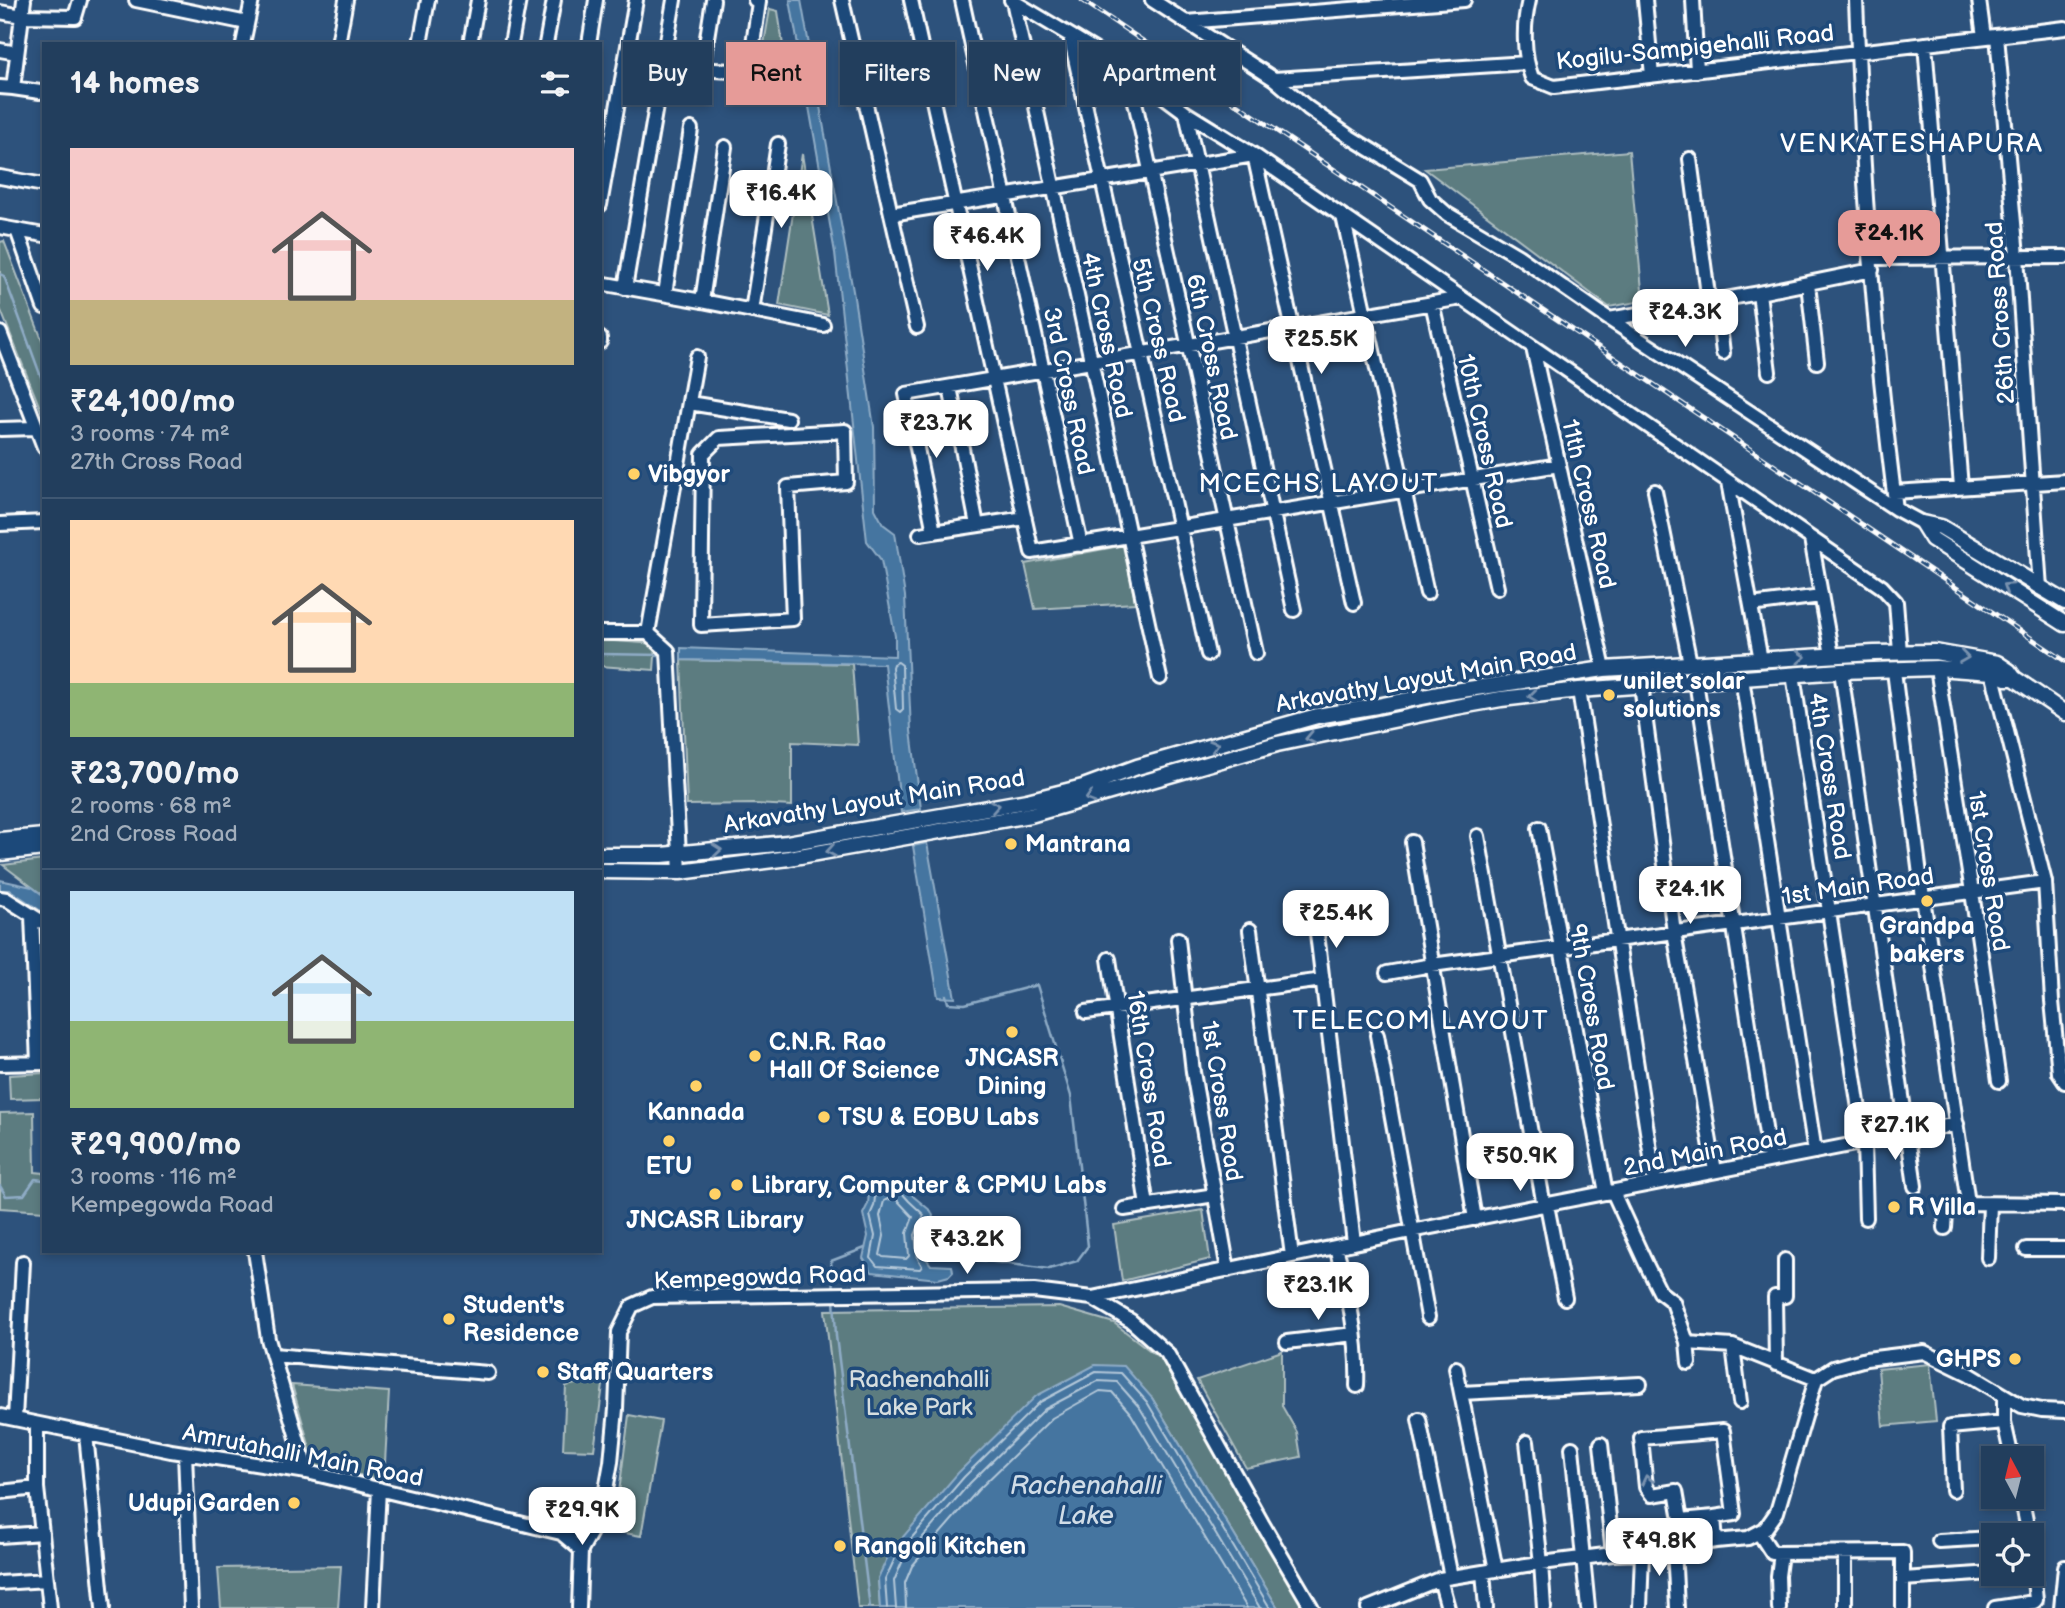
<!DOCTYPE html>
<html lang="en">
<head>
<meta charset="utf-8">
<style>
	:root { --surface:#223e5d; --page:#2e4966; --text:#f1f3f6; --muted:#a2aebc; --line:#3f5772; --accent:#e69b98 }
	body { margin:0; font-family:"Balsamiq Sans",sans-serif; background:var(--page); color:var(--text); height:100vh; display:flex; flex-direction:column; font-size:26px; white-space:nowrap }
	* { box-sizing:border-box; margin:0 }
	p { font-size:23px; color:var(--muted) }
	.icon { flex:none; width:38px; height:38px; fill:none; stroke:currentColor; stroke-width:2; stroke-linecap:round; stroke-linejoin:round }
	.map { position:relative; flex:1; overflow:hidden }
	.details { position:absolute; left:42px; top:42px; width:560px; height:1211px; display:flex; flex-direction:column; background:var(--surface); border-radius:0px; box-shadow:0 4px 10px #0003,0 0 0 2px var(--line) }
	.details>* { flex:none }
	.banner { position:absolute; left:623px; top:42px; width:665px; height:63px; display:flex; gap:14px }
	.needle { width:46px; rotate:353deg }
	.tools { position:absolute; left:1981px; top:1446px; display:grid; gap:14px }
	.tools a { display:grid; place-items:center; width:63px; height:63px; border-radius:0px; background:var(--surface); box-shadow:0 4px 10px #0003,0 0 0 2px var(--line); font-size:35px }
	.price { position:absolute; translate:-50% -60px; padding:0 16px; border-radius:14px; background:#fff; color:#222; font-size:23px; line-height:46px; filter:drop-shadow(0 2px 4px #0008) }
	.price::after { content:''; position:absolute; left:50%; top:42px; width:21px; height:16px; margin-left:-10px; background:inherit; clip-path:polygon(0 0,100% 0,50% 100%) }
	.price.active { background:var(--accent); color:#111 }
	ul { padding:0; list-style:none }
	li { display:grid; align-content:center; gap:14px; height:371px; padding:0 28px }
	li+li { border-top:2px solid var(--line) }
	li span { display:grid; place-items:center; height:217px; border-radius:0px; color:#555 }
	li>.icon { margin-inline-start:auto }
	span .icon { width:126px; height:126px; fill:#fffc; stroke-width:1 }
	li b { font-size:30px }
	h2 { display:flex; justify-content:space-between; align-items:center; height:84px; padding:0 28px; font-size:30px }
	.chip { padding:0 24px; border-radius:0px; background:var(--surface); box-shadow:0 4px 10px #0003,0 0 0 2px var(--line); font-size:24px; line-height:63px }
	.chip.active { background:var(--accent); color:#111 }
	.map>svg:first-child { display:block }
	.green { fill:#5c7c80; stroke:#aebec0; stroke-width:2 }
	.water { fill:#4475a0; stroke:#8facc6; stroke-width:2 }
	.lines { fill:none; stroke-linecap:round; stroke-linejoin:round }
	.shore { stroke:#b4c8d9; stroke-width:2 }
	.stream { stroke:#8facc6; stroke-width:2.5 }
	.minor-casing { stroke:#fff; stroke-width:18 }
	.major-casing { stroke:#fff; stroke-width:19 }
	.minor { stroke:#1f4a7a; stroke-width:12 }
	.major { stroke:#1f4a7a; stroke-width:14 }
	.rail-casing { stroke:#fff; stroke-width:5 }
	.rail { stroke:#1f4a7a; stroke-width:2.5; stroke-dasharray:8; stroke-linecap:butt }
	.oneway { stroke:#7992af }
	.poi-dot { fill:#ffd166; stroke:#1f4a7a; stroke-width:2.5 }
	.labels { text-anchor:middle; stroke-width:7; stroke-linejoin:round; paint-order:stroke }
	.street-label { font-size:24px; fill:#fff; stroke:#1f4a7a }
	.poi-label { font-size:24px; font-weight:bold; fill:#fff; stroke:#1f4a7a; text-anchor:start }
	.park-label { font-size:24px; fill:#d6dedf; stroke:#1f4a7a }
	.neighbourhood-label { font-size:26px; letter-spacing:2px; fill:#fff; stroke:#1f4a7a }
	.water-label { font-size:26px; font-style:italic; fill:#d0dce7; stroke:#1f4a7a }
</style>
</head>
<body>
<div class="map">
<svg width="2065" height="1608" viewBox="0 0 2065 1608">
	<rect width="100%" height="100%" fill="#2d527c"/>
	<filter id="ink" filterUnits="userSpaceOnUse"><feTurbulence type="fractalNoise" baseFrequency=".0143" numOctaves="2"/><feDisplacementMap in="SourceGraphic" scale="14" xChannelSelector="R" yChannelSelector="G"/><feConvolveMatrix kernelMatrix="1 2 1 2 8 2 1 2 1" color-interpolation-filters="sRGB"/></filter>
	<g filter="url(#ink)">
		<path class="green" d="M770,9L778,11L788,80L759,73Z
			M1629,151L1643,301L1609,307L1425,169Z
			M802,154L828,315L779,305Z
			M4,241L44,345V418L0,308V242Z
			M1125,545L1135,603L1035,609L1025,564Z
			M600,640L656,644L654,670L600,666Z
			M681,660L852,664L858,745L792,742V806L754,804L687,805Z
			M44,860V896L3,865Z
			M44,1073V1098L10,1099L9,1075Z
			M34,1112L35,1172L44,1173V1211L0,1208V1113Z
			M1203,1210L1210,1259L1122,1281L1114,1225Z
			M1059,1307L1114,1323L1161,1359L1304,1608H1278L1152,1398L878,1578L880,1608H858L825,1310Z
			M1282,1351V1406L1297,1432L1301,1457L1246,1468L1197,1380Z
			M1930,1364L1936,1421L1883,1426L1878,1369Z
			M604,1378L594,1450L563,1449L566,1386Z
			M292,1385L389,1392L384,1480L315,1466Z
			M629,1415L661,1421L641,1536L614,1531Z
			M341,1566L338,1608H221L218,1568Z"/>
		<path class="water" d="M790,0H801L853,291L874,427L875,509L883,524L895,533L905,596L911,731L921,809L901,812L884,664L681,660V648L895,656V636L881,560L867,541L835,253Z
			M927,843L955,998L938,997L913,846Z
			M0,880L32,887L44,896V913L10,890H0Z
			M882,1183L903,1185L914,1197L931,1211L933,1216C924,1232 917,1249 931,1265L952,1266L953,1272L949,1276L938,1279L872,1272L863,1258L868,1236L863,1214L868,1204L869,1192Z
			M1095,1365L1124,1366L1152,1398L1278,1608H880L878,1578L890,1552L958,1473L1036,1396Z"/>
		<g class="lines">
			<path class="shore" d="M898,662L902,665L903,709L900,712L896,709L892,667L893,664Z
				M885,1190L901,1192L909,1201L924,1215L915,1235L918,1259L922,1266L920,1269L877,1266L871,1258L875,1236L870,1215L874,1206L875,1197Z
				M888,1199L897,1200L913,1217L907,1233L909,1256L906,1259L883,1257L880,1255L884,1236L880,1216L884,1201Z
				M887,1608L885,1580L896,1556L964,1477L1040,1402L1096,1372L1121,1373L1147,1402L1270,1608
				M896,1608L894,1581L903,1560L970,1483L1045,1409L1098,1381L1117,1382L1140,1408L1260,1608
				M906,1608L905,1583L912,1566L978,1490L1052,1418L1100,1391L1112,1392L1131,1414L1247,1608"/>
			<path class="stream" d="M0,274L4,276L44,385
				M600,654L663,655
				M0,1186L6,1196L24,1195L35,1179L44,1180
				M924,1249L962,1258L1049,1269L1077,1261L1088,1246L1071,1096L1037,985L965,1004L948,1003L946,995
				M833,1291L831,1261L865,1248
				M834,1298L836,1336L870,1608"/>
			<defs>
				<path id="minor" d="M136,0L247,23
					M842,0L917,327
					M911,0L1032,552L1559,465
					M962,0L1081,545
					M1011,0L1128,70L1186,113L1254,155L1882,587L1896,602L1900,652
					M1152,0L1274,79L1527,63
					M1529,0C1523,25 1523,54 1532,78L1554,87L2065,28
					M1645,0L1652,76
					M1693,0L1697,71
					M1856,0C1862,168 1874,342 1896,509
					M1979,0L1984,37
					M1013,1L1160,678
					M0,12L22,16L75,17L80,0
					M1186,22L1464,0
					M1070,36L1208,654
					M1997,36L2017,256L2040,588
					M243,44L252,0
					M338,44L346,0
					M420,44L428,0
					M470,44L478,0
					M511,44L519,0
					M546,44L554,0
					M589,44L596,0
					M1925,44L1961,487
					M0,50L17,53
					M662,67L749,72L759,2L755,0
					M702,69L713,0
					M1128,70L1256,653
					M1274,79L1308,108L1350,137L1420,180L1430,199L1447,214L1518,256L1609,319
					M0,87L13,88L24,0
					M13,88L40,92
					M1186,113L1294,610
					M1690,159L1709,302
					M0,177L44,185
					M600,205L636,0
					M891,214L1254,155L1354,603
					M1343,216L1427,593
					M0,227L44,235
					M17,230L44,307
					M1871,258L2065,257
					M1872,270L1759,293L1609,319L1896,509L1922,523
					M600,283L702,301L823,325
					M1808,284L1817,362
					M625,288L674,0
					M1759,293L1769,372
					M665,294L691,129
					M702,301L725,147
					M1717,301L1723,353
					M1432,303L1497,588
					M752,311L778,144
					M0,333L44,447
					M600,338V342
					M1533,348L1604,669
					M950,387L977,525
					M689,403L788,419
					M0,429L36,428
					M845,431L846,482L788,487L793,619L701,625L703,454L719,438Z
					M1728,482L1761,660
					M1655,491L1690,663
					M1894,492L2065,481
					M0,524L44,522
					M934,532L906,394L1462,298
					M920,534L1025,518
					M1811,539L1832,655
					M1751,605L1821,596
					M600,633H648L668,651L680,872
					M648,633L697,357
					M1995,666L1992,672L2045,882L2052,1001L2059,1073L2065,1082
					M1937,668L1972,892L1999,1081
					M1841,671L1915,1186
					M1894,671L1923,898L1968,1203
					M1793,674L1864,1142L1866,1218
					M1742,678L1815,1152
					M1696,681L1770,1160
					M1641,685L1674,932L1715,1171
					M1579,690L1655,1183
					M1539,828L1606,1193
					M1478,836L1544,1206
					M1412,842L1475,1219
					M0,898L6,899L44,923
					M32,916L38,1063
					M1316,925L1354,1243
					M1250,930L1292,1256
					M1178,939L1193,1072L1228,1270
					M1109,959L1147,1206
					M1387,973L1432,965L2045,882
					M1086,1012L1323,980
					M1377,1035L1428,1317
					M0,1064L44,1063
					M1613,1192L1646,1264L1660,1292L1673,1302L1687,1342L1689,1363
					M1547,1205L1565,1298
					M1124,1209L1215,1195
					M1945,1228L1946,1213L1953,1207L1968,1203L2065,1204
					M1336,1247C1348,1293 1359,1338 1357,1386
					M2026,1249H2065
					M255,1251L268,1339L307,1472
					M1988,1258L1990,1204
					M1092,1298L1411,1231L1957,1124
					M1287,1342L1354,1334
					M1687,1343L1733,1346L1816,1379
					M1733,1346L1740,1402
					M273,1355L488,1373
					M1776,1364L1775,1297L1785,1296V1260
					M1456,1368L1496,1570
					M1461,1393L1640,1384
					M2004,1395V1422L2012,1458
					M0,1416L171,1451L307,1472L561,1533L577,1531L596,1524
					M15,1419L23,1262
					M1419,1419L1451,1577
					M37,1424V1488L50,1608
					M86,1434L103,1608
					M1527,1442L1541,1563L1544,1608
					M1601,1444L1613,1554
					M1572,1448L1588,1608
					M185,1453L191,1608
					M1953,1490L1950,1427L2004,1422
					M0,1492L37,1488
					M2021,1496L2029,1535
					M1714,1517L1681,1520L1676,1491L1652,1495L1646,1487L1641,1438L1723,1431L1734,1514L1714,1517L1716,1541
					M561,1533L581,1550L579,1608
					M1759,1533L1772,1553L1903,1552V1608
					M0,1536L42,1533
					M1939,1541L1993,1538
					M1674,1547L1677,1608
					M581,1550L602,1512L611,1462L616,1409L619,1332L632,1306L652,1297L1034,1291L1092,1298L1131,1321L1167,1353L1262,1523L1312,1608
					M1845,1554V1608
					M1483,1572L1486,1608
					M1440,1579L1448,1608
					M1903,1579L1993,1573
					M0,1583L47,1580
					M373,1608L379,1489
					M1368,1608L1440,1579L1526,1565L1613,1554L1642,1553L1716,1541L1748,1538L1765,1529L1777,1512L1816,1379L1833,1368L1866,1359L1924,1352L1969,1374L2022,1406L2042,1410L2065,1411
					M1640,1608L1642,1553
					M1779,1608L1778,1576L1781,1553
					M1995,1608L2034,1602L2036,1600L2032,1560
					M2061,1608L2065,1567"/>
				<path id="major" d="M1922,523L1932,539L2065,624
					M1922,523L1941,527L2065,602
					M2014,678L2065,713
					M0,840L44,836
					M0,853L44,848
					M600,855H662L787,843L1027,801L1083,787L1137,767L1317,716L1377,706L1448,692L1604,669L1874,653L1935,652L1997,663L2009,671L2014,678H2006L1992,672L1937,668L1841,671L1579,690L1501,699L1456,707L1277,744L1030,815L789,858L680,872L600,871"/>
			</defs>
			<use href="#minor" class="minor-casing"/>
			<use href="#major" class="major-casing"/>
			<use href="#minor" class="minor"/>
			<use href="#major" class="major"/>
			<defs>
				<path id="rail" d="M1082,0L2065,661"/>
			</defs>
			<use href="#rail" class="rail-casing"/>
			<use href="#rail" class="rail"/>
		</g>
		<defs><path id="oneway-chevron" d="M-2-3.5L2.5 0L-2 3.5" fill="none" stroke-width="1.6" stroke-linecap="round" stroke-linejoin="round" transform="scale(1.75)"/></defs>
		<g class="oneway">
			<use href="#oneway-chevron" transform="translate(2007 587) rotate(-147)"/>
			<use href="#oneway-chevron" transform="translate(1801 657) rotate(-3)"/>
			<use href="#oneway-chevron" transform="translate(1964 657) rotate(8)"/>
			<use href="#oneway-chevron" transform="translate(1533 696) rotate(173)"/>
			<use href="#oneway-chevron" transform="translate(1310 738) rotate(168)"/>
			<use href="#oneway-chevron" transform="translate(1214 745) rotate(-16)"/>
			<use href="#oneway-chevron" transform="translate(1090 798) rotate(163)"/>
			<use href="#oneway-chevron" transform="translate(995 806) rotate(-10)"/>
			<use href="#oneway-chevron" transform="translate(717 850) rotate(-5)"/>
			<use href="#oneway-chevron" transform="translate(831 851) rotate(170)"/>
			<use href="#oneway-chevron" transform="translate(1647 1480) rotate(-103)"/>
		</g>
	</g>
	<g class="poi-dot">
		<circle cx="634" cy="474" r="7"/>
		<circle cx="1609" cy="695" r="7"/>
		<circle cx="1011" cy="844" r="7"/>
		<circle cx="1927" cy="901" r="7"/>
		<circle cx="1012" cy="1032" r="7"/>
		<circle cx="755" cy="1056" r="7"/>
		<circle cx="696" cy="1086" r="7"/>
		<circle cx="824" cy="1117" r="7"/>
		<circle cx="669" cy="1141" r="7"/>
		<circle cx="737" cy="1185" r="7"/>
		<circle cx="715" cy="1194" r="7"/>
		<circle cx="1894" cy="1207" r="7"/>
		<circle cx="449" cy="1319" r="7"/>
		<circle cx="2015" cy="1359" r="7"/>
		<circle cx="543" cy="1372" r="7"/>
		<circle cx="294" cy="1503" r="7"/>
		<circle cx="840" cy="1546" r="7"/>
	</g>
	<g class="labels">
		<g class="street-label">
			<text transform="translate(1695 47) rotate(-6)" y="8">Kogilu-Sampigehalli Road</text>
			<text transform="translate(2000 313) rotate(-94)" y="8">26th Cross Road</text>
			<text transform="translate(1107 335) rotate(78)" y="8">4th Cross Road</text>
			<text transform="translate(1159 340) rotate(77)" y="8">5th Cross Road</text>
			<text transform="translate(1212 357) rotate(78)" y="8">6th Cross Road</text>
			<text transform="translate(1069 391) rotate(78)" y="8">3rd Cross Road</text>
			<text transform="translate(1485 441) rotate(77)" y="8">10th Cross Road</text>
			<text transform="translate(1589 504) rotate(77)" y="8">11th Cross Road</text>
			<text transform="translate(1426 678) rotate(-10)" y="8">Arkavathy Layout Main Road</text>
			<text transform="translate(1830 776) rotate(81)" y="8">4th Cross Road</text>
			<text transform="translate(874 801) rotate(-9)" y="8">Arkavathy Layout Main Road</text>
			<text transform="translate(1989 871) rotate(81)" y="8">1st Cross Road</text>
			<text transform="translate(1858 886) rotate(-8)" y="8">1st Main Road</text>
			<text transform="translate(1592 1007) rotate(80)" y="8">9th Cross Road</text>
			<text transform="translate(1149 1079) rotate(81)" y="8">16th Cross Road</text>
			<text transform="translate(1222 1101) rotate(81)" y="8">1st Cross Road</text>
			<text transform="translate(1705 1152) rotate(-11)" y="8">2nd Main Road</text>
			<text transform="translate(760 1277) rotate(-2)" y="8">Kempegowda Road</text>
			<text transform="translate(303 1455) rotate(11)" y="8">Amrutahalli Main Road</text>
		</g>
		<g class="poi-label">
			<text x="648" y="482">Vibgyor</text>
			<text x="1623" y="689">unilet solar<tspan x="1623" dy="28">solutions</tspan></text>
			<text x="1025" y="852">Mantrana</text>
			<text x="1927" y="934" text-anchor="middle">Grandpa<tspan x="1927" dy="28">bakers</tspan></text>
			<text x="769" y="1050">C.N.R. Rao<tspan x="769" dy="28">Hall Of Science</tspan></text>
			<text x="1012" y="1066" text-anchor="middle">JNCASR<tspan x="1012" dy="28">Dining</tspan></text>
			<text x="696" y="1120" text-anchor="middle">Kannada</text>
			<text x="838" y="1125">TSU &amp; EOBU Labs</text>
			<text x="669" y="1174" text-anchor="middle">ETU</text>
			<text x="751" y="1193">Library, Computer &amp; CPMU Labs</text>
			<text x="1908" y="1215">R Villa</text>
			<text x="715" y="1228" text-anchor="middle">JNCASR Library</text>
			<text x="463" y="1313">Student's<tspan x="463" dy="28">Residence</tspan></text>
			<text x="2001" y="1367" text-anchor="end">GHPS</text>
			<text x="557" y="1380">Staff Quarters</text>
			<text x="280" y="1511" text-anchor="end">Udupi Garden</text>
			<text x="854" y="1554">Rangoli Kitchen</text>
		</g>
		<g class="park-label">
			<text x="919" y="1387">Rachenahalli<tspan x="919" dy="28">Lake Park</tspan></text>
		</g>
		<g class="neighbourhood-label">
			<text x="1912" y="152">VENKATESHAPURA</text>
			<text x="1319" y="492">MCECHS LAYOUT</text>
			<text x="1421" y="1029">TELECOM LAYOUT</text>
		</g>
		<g class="water-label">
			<text x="1086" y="1494">Rachenahalli<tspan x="1086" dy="30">Lake</tspan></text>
		</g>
	</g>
</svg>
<div class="tools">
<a><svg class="needle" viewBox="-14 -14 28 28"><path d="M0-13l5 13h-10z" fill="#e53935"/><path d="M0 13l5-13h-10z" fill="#a2aebc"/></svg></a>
<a><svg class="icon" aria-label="locate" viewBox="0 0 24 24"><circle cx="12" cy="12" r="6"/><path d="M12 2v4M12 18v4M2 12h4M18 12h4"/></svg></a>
</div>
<b class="price" style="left:781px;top:230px">₹16.4K</b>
<b class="price active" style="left:1889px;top:270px">₹24.1K</b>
<b class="price" style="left:987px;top:273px">₹46.4K</b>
<b class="price" style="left:1685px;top:349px">₹24.3K</b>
<b class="price" style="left:1321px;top:376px">₹25.5K</b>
<b class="price" style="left:936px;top:460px">₹23.7K</b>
<b class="price" style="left:1690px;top:926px">₹24.1K</b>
<b class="price" style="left:1336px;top:950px">₹25.4K</b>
<b class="price" style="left:1895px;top:1162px">₹27.1K</b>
<b class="price" style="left:1520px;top:1193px">₹50.9K</b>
<b class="price" style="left:967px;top:1276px">₹43.2K</b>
<b class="price" style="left:1318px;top:1322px">₹23.1K</b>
<b class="price" style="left:582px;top:1547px">₹29.9K</b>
<b class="price" style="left:1659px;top:1578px">₹49.8K</b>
<div class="banner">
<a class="chip">Buy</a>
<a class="chip active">Rent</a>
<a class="chip">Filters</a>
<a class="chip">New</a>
<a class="chip">Apartment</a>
</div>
<section class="details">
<h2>14 homes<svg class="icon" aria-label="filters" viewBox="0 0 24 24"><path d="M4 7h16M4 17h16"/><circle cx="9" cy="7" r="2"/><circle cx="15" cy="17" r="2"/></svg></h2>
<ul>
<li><span style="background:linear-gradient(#f6c9c9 70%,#c2b280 0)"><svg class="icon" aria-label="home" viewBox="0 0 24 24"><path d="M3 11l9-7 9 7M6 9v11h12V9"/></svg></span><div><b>₹24,100/mo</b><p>3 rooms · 74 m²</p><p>27th Cross Road</p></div></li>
<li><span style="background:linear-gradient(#ffd9b3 75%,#8fb573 0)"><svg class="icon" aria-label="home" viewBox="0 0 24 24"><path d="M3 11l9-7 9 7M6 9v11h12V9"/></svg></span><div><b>₹23,700/mo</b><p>2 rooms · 68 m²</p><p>2nd Cross Road</p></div></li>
<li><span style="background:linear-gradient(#bfe0f5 60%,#8fb573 0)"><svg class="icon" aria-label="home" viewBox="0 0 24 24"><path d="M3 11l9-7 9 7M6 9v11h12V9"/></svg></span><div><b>₹29,900/mo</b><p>3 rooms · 116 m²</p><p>Kempegowda Road</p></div></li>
</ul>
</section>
</div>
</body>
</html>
